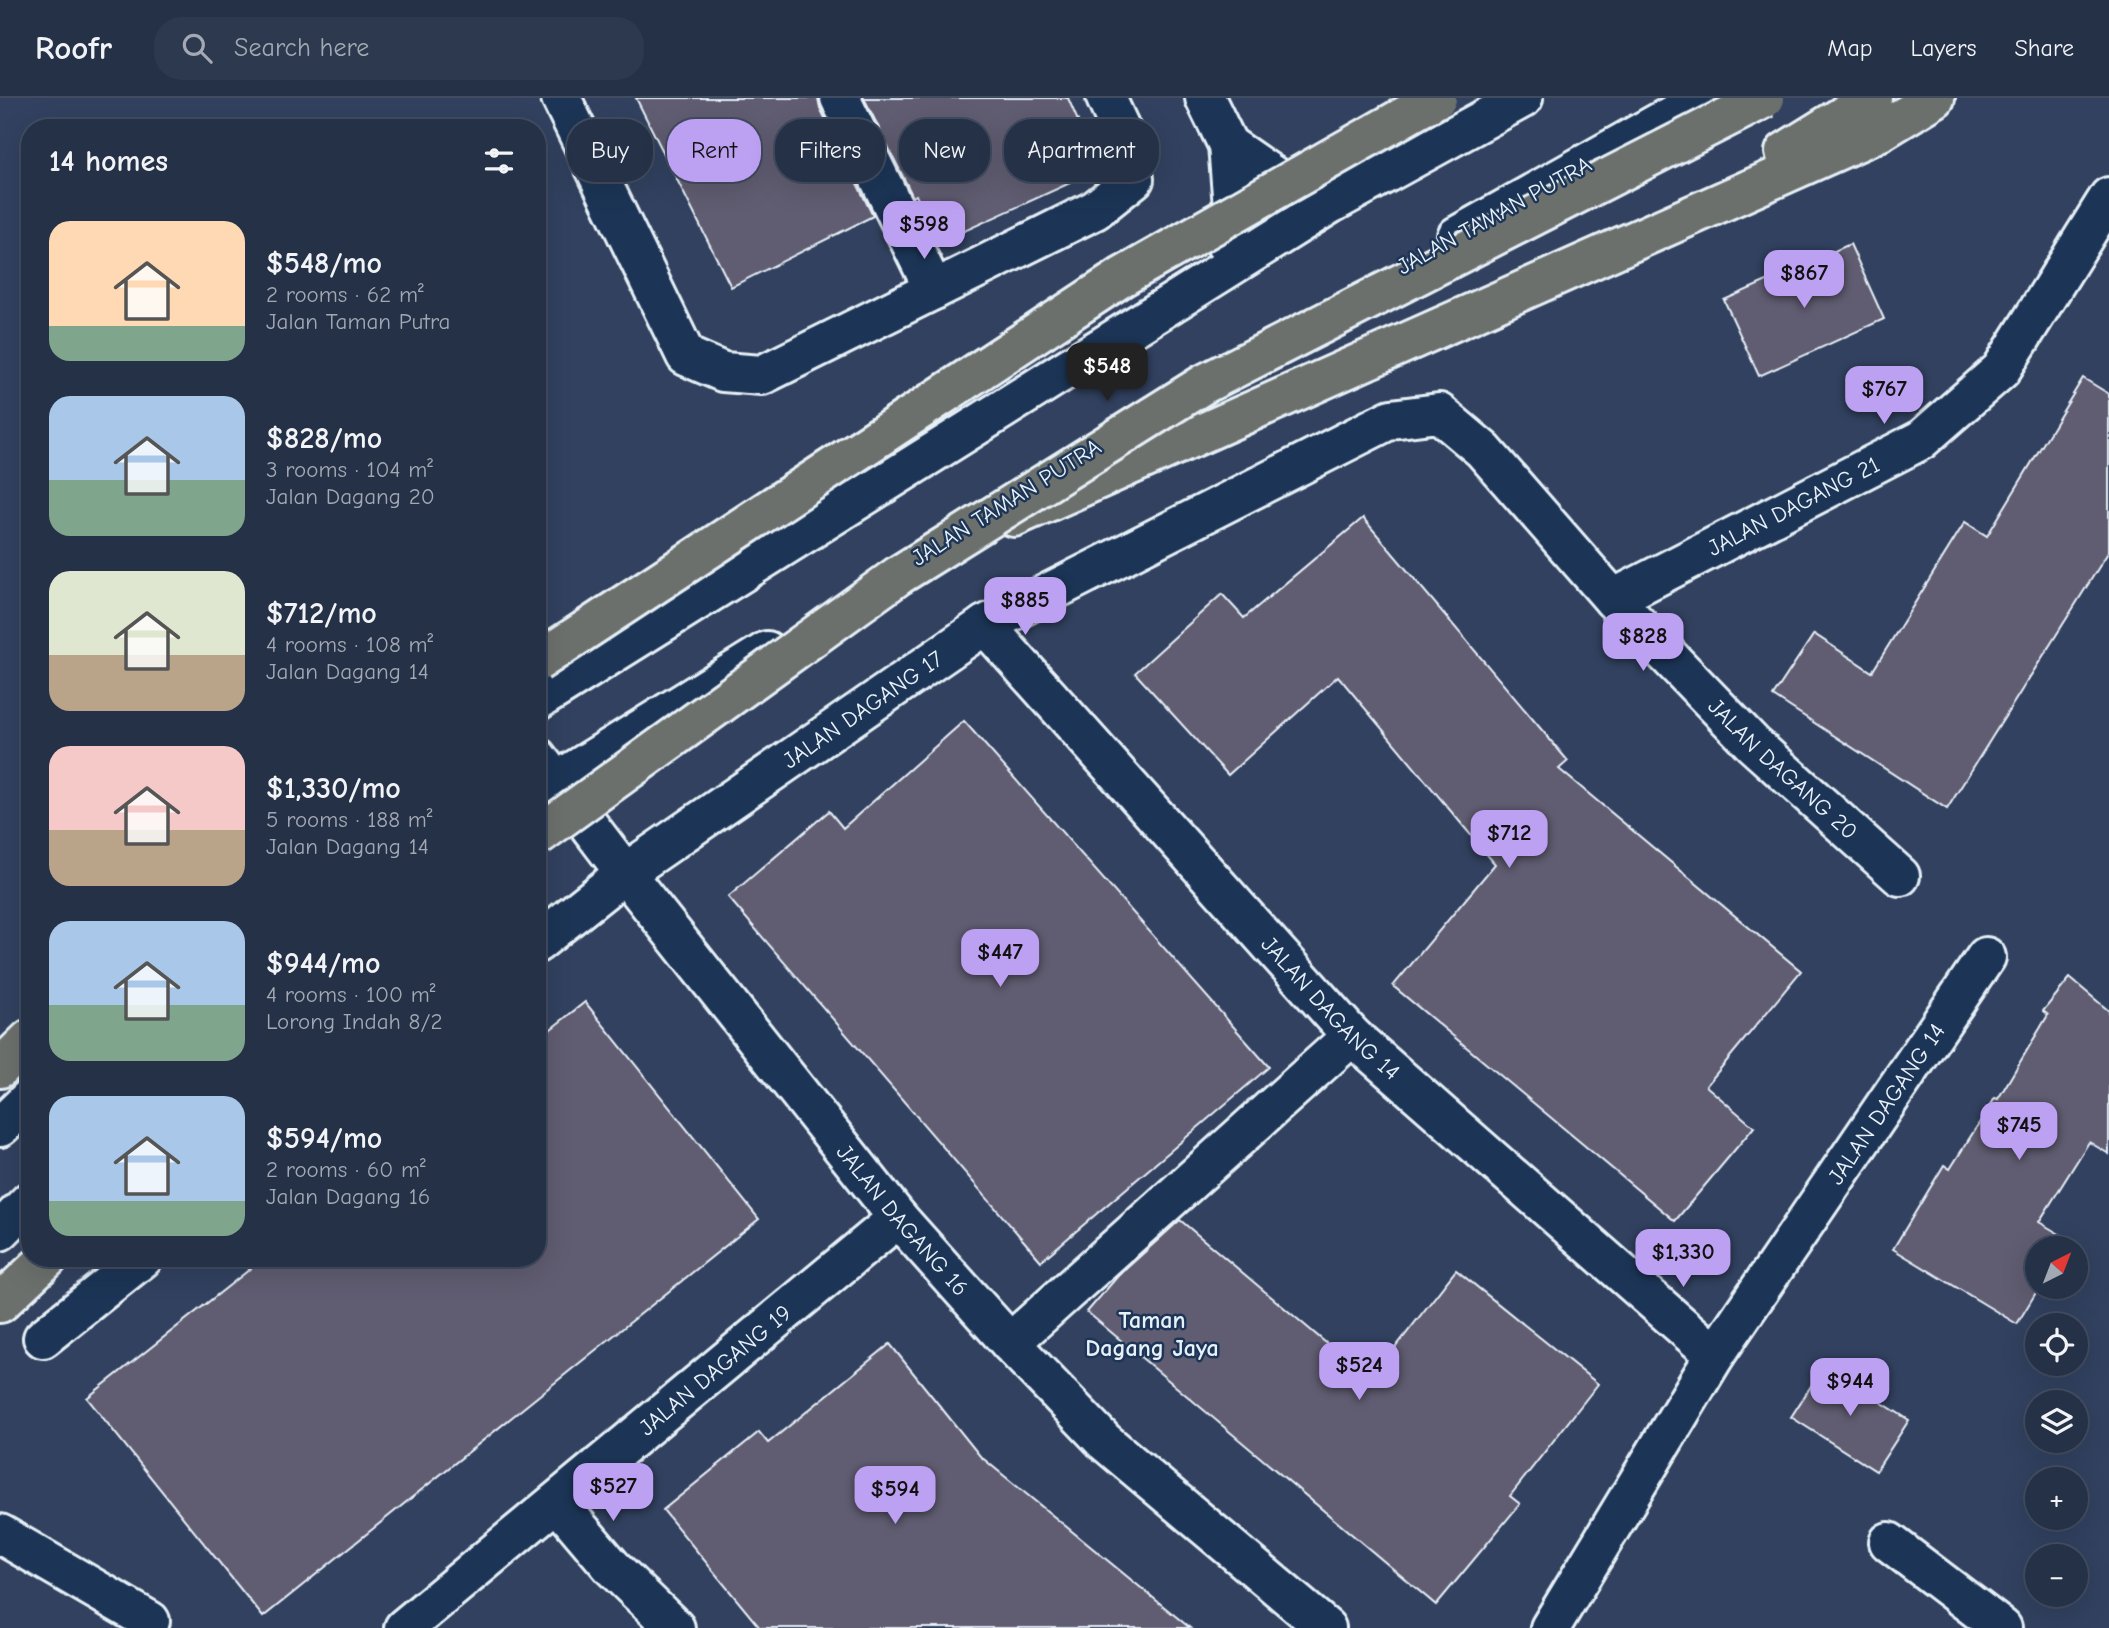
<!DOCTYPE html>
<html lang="en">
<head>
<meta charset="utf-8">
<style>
	:root { --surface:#253147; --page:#2d394e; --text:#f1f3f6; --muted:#a3a9b4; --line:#424c60; --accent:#bca0f2 }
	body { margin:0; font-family:"Comic Neue",sans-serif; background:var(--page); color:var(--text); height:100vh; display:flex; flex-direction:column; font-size:26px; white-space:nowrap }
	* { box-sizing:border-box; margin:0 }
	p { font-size:23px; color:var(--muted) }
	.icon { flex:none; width:38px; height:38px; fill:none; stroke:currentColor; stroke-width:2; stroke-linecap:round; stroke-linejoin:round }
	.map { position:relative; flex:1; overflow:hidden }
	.sheet { position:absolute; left:21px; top:21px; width:525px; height:1148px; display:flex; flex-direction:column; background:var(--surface); border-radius:28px; box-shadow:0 7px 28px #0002,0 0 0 2px var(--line) }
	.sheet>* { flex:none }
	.banner { position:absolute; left:567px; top:21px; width:665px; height:63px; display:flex; gap:14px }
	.needle { width:46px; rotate:42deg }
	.tools { position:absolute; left:2025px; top:1138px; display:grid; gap:14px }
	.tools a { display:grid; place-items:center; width:63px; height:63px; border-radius:50%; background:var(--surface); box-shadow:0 7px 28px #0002,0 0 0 2px var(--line); font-size:35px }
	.price { position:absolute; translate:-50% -60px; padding:0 16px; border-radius:14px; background:var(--accent); color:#111; font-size:23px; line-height:46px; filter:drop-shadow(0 2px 4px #0008) }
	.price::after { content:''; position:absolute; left:50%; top:42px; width:21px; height:16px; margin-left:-10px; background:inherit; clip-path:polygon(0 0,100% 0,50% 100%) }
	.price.selected { background:#222; color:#fff }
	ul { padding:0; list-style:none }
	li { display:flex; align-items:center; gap:21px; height:175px; padding:0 28px }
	li span { display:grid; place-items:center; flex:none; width:196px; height:140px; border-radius:21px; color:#555 }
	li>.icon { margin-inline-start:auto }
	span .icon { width:84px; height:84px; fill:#fffc; stroke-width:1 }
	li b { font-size:30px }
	h2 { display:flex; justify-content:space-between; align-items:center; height:84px; padding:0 28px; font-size:30px }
	.tag { padding:0 24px; border-radius:28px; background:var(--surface); box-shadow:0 7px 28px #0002,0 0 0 2px var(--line); font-size:24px; line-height:63px }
	.tag.selected { background:var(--accent); color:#111 }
	header { display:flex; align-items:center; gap:42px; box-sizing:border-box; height:98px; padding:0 35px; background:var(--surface); border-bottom:2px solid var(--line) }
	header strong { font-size:33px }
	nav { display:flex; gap:38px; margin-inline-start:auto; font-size:24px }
	.search { width:490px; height:63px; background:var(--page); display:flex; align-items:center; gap:18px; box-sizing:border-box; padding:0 24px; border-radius:28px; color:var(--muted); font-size:26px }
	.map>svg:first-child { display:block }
	.building { fill:#615c71; stroke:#e8f1f8; stroke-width:2 }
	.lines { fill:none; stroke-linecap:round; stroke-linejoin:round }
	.minor-casing { stroke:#e8f1f8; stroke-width:44 }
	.highway-casing { stroke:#e8f1f8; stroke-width:44 }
	.minor { stroke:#1d3557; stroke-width:38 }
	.highway { stroke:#6c706d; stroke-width:38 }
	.highway-bridge-casing { stroke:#e8f1f8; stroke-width:44; stroke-linecap:butt }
	.highway-bridge { stroke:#6c706d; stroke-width:38 }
	.labels { text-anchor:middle; stroke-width:5; stroke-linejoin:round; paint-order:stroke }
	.street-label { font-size:23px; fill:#e8f1f8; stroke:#1d3557 }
	.neighbourhood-label { font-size:24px; font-weight:bold; fill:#e8f1f8; stroke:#1d3557 }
</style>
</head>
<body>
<header>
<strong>Roofr</strong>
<div class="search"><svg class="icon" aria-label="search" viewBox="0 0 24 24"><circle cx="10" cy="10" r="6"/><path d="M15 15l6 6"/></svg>Search here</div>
<nav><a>Map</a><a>Layers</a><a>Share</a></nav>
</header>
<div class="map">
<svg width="2109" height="1530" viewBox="0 0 2109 1530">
	<rect width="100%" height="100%" fill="#31415f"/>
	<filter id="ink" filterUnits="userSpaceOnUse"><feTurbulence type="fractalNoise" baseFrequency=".0143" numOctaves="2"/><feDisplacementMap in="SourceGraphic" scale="14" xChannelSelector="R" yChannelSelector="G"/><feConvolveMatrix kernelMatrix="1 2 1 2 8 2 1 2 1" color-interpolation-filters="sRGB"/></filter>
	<g filter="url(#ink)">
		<path class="building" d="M636,0H818L820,10L873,118L731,189Z
			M864,0H1068L1085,39L1070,85L938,145L916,97L913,99Z
			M1850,146L1884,221L1759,278L1724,202Z
			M2083,280L2109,296V453L1947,711L1773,598L1814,536L1872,574L1965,424L1987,438Z
			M1363,420L1568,663L1559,671L1801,873L1706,988L1754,1029L1675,1123L1393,888L1495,766L1338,578L1228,677L1135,575L1222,496L1244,520Z
			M964,623L1269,969L1041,1163L728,799L829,713L843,730Z
			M2070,880L2109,913V1056L2089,1044L2039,1124L2068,1141L2063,1150H2037V1188H2040L2017,1226L1893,1151L1944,1067L1950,1071L1995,1000L1998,1001L2048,917L2043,913Z
			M585,904L759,1121L263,1519L87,1300L264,1160H537V942Z
			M1180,1122L1370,1282L1456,1172L1598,1286L1510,1398L1520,1406L1436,1507L1087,1214L1117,1179Z
			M890,1246L980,1358L1190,1530H760L663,1412L759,1334L768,1345Z
			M1824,1268L1909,1322L1876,1373L1791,1319Z"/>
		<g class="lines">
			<defs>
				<g id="minor">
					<path d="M561,0L686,258L723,274L762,277L1095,112L1134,81L1124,39L1106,0"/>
					<path d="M840,0L934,192"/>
					<path d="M1205,0L1228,47L1234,121L1225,145"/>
					<path d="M1228,47L1276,80L1313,98"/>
					<path d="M1457,138L1703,0"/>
					<path id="s1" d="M1613,501L1921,342L2001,272L2109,99"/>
					<path id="s2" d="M985,527L1352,938L1715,1257"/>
					<path d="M537,603L1330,106L1523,0"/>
					<path id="s3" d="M537,659L625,775L898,1120L1010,1245L1104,1343L1326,1530"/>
					<path d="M537,699L556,684L767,553"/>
					<path id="s4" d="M537,845L625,775L985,527L1391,321L1439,315L1483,352L1613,501L1753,646L1900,778"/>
					<path d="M0,1029L30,1000"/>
					<path d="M0,1133L30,1103"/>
					<path d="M43,1240L143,1160"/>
					<path d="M1010,1245L1352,938"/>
					<path d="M557,1404L612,1469L675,1530"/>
					<path d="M0,1436L150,1523"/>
					<path d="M1889,1444L2002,1530"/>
					<path id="s5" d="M404,1530L898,1120"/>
					<path id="s6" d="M1550,1530L1715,1257L1986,859"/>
				</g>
				<path id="highway" d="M1785,54L1872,0
					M1014,419L1881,33L1935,0
					M0,970L30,941
					M0,1205L48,1160"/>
			</defs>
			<use href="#minor" class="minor-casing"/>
			<use href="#highway" class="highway-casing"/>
			<use href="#minor" class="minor"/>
			<use href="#highway" class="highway"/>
			<defs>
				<path id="highway-bridge" d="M537,564L1122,179L1437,0
					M537,738L899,477L1204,286L1765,0"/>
			</defs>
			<use href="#highway-bridge" class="highway-bridge-casing"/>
			<use href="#highway-bridge" class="highway-bridge"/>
		</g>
	</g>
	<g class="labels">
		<g class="street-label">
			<text transform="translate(1494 117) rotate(-29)" y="8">JALAN TAMAN PUTRA</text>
			<text transform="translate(1006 404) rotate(-32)" y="8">JALAN TAMAN PUTRA</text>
			<text dy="8" stroke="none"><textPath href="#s1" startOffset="203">JALAN DAGANG 21</textPath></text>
			<text dy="8" stroke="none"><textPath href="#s4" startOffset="401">JALAN DAGANG 17</textPath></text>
			<text dy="8" stroke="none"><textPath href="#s4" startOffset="1549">JALAN DAGANG 20</textPath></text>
			<text dy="8" stroke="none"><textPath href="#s2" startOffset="516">JALAN DAGANG 14</textPath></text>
			<text dy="8" stroke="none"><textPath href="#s6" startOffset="623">JALAN DAGANG 14</textPath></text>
			<text dy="8" stroke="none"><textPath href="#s3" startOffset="590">JALAN DAGANG 16</textPath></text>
			<text dy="8" stroke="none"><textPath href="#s5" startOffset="404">JALAN DAGANG 19</textPath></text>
		</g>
		<g class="neighbourhood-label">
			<text x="1152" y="1230">Taman<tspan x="1152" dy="28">Dagang Jaya</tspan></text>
		</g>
	</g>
</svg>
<div class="tools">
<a><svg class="needle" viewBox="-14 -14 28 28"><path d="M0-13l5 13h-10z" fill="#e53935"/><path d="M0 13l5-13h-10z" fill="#a3a9b4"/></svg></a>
<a><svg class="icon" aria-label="locate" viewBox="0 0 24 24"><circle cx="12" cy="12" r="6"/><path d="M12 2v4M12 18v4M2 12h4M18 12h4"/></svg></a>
<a><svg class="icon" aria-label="layers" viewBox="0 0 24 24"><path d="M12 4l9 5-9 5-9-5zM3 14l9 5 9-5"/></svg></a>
<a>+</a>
<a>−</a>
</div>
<b class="price" style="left:924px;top:163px">$598</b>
<b class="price" style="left:1804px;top:212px">$867</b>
<b class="price selected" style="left:1107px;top:305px">$548</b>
<b class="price" style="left:1884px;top:328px">$767</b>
<b class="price" style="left:1025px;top:539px">$885</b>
<b class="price" style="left:1643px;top:575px">$828</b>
<b class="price" style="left:1509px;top:772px">$712</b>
<b class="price" style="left:1000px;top:891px">$447</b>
<b class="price" style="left:2019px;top:1064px">$745</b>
<b class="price" style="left:1683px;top:1191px">$1,330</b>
<b class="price" style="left:1359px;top:1304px">$524</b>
<b class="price" style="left:1850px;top:1320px">$944</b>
<b class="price" style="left:613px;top:1425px">$527</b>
<b class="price" style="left:895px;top:1428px">$594</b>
<div class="banner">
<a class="tag">Buy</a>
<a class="tag selected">Rent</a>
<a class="tag">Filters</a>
<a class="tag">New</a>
<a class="tag">Apartment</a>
</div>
<section class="sheet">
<h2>14 homes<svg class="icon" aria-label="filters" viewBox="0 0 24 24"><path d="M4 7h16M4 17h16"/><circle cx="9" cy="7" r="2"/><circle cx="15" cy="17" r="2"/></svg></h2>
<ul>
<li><span style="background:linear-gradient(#ffd9b3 75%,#7fa58c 0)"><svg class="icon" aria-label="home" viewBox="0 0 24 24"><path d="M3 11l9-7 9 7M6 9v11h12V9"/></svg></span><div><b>$548/mo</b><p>2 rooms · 62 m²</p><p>Jalan Taman Putra</p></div></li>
<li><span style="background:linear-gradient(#a9c7e8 60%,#7fa58c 0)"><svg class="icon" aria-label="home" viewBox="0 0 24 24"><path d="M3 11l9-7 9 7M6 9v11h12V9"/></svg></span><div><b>$828/mo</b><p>3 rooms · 104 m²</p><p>Jalan Dagang 20</p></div></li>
<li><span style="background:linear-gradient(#dfe7d0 60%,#b9a48a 0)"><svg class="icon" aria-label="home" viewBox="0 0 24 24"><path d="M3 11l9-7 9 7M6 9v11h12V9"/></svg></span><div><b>$712/mo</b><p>4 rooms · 108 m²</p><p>Jalan Dagang 14</p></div></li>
<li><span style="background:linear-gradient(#f6c9c9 60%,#b9a48a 0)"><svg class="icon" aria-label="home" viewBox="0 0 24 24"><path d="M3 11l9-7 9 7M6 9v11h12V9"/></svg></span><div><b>$1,330/mo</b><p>5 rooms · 188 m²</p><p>Jalan Dagang 14</p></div></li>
<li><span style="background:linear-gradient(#a9c7e8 60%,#7fa58c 0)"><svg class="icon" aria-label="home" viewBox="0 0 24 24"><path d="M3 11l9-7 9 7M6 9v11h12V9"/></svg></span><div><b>$944/mo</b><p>4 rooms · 100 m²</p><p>Lorong Indah 8/2</p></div></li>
<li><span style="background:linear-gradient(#a9c7e8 75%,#7fa58c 0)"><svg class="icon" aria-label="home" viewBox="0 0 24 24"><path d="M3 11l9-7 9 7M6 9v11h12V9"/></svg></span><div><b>$594/mo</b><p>2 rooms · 60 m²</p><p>Jalan Dagang 16</p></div></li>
</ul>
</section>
</div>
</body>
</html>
